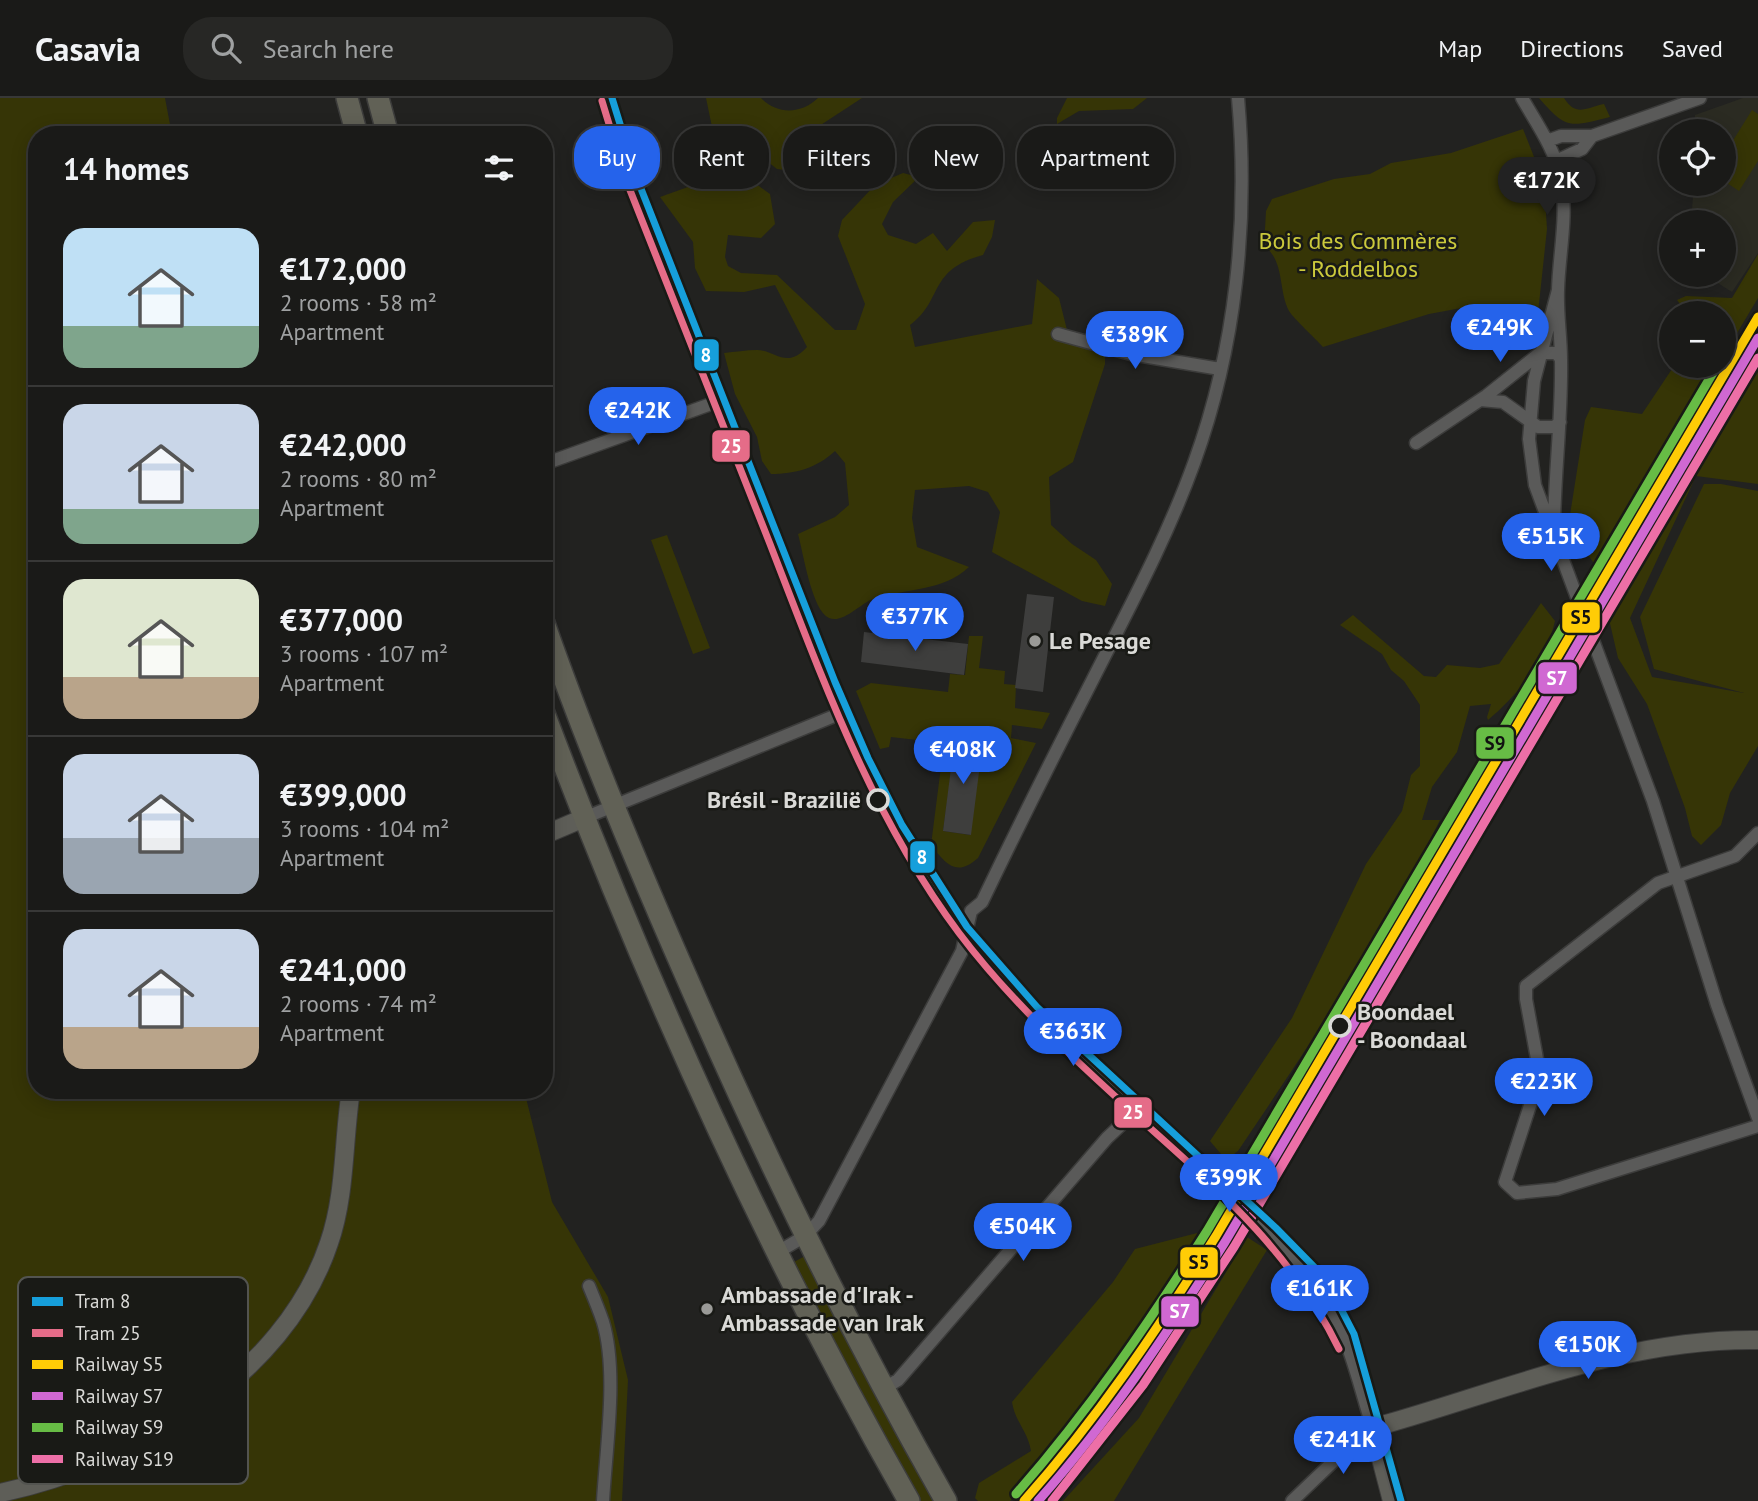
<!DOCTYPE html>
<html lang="en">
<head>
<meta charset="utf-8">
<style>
	:root { --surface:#1a1a18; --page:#272725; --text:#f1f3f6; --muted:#9fa1a2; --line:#383837; --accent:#2563eb }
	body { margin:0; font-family:"PT Sans",sans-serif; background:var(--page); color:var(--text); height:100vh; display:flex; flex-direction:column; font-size:26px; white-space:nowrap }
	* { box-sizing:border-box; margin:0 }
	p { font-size:23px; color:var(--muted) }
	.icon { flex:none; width:38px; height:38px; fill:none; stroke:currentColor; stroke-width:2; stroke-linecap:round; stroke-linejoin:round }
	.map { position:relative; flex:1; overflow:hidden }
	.drawer { position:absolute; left:28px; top:28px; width:525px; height:973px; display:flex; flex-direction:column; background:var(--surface); border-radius:28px; box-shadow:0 4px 18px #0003,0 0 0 2px var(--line) }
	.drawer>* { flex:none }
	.banner { position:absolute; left:574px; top:28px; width:665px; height:63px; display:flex; gap:14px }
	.controls { position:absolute; left:1659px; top:21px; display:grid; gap:14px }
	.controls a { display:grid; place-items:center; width:77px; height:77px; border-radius:50%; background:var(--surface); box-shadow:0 4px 18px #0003,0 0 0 2px var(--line); font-size:35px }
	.price { position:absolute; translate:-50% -60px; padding:0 16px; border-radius:24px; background:var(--accent); color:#fff; font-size:23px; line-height:46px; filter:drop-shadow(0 2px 4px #0008) }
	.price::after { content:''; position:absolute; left:50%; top:42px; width:21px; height:16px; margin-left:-10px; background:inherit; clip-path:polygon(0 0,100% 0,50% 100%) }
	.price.active { background:#222; color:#fff }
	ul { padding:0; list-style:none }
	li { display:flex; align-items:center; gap:21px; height:175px; padding:0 35px }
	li+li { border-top:2px solid var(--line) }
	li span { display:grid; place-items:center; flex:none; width:196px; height:140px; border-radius:21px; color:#555 }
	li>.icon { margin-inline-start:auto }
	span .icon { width:84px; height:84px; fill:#fffc; stroke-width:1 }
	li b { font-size:30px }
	h2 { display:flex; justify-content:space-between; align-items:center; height:84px; padding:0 35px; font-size:30px }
	.pill { padding:0 24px; border-radius:28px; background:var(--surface); box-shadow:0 4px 18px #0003,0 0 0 2px var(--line); font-size:24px; line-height:63px }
	.pill.active { background:var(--accent); color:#fff }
	header { display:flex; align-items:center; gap:42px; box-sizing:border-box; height:98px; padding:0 35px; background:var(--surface); border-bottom:2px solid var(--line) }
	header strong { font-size:33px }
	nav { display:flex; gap:38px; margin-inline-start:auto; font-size:24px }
	.search { width:490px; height:63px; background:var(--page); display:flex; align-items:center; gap:18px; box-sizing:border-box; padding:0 24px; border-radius:28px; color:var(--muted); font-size:26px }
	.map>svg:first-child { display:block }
	.built { fill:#2b2b22 }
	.green { fill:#363506; fill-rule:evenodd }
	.building { fill:#3e3e3d }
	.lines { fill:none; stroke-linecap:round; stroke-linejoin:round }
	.street-casing { stroke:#3c3c3b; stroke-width:15 }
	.secondary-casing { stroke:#3c3c3b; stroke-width:20 }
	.primary-casing { stroke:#3c3c3b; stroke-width:24 }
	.street { stroke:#5a5a59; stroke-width:12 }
	.secondary { stroke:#5e5e58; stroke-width:18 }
	.primary { stroke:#616156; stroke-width:21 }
	.tram { stroke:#595957; stroke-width:2 }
	.rail-1-casing { stroke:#191a16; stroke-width:14 }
	.rail-2-casing { stroke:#191a16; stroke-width:14 }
	.rail-3-casing { stroke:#191a16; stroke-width:14 }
	.rail-4-casing { stroke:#191a16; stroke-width:14 }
	.rail-1 { stroke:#ffcc06; stroke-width:9 }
	.rail-2 { stroke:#d068d2; stroke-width:9 }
	.rail-3 { stroke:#67bc45; stroke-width:9 }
	.rail-4 { stroke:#ed6fa7; stroke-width:9 }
	.tram-1-casing { stroke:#191a16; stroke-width:12 }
	.tram-2-casing { stroke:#191a16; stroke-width:12 }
	.tram-1 { stroke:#169fdb; stroke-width:7 }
	.tram-2 { stroke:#e56c88; stroke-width:7 }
	.poi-dot { fill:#9a9a97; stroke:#191a16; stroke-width:2.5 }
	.stop-dot { fill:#191a16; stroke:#dadad7; stroke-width:3.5 }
	.labels { text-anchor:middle; stroke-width:5; stroke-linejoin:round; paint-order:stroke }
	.park-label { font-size:24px; fill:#cbc93c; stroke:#191a16 }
	.poi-label { font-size:24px; font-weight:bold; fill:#dadad7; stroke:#191a16; text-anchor:start }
	.stop-label { font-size:24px; font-weight:bold; fill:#dadad7; stroke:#191a16; text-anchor:end }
	.key { fill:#191a16; stroke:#535450; stroke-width:2 }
	.key-label { font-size:19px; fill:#dadad7 }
	.line-badge { stroke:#191a16; stroke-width:2.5 }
	.badge-label { font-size:19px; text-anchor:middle; font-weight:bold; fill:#fff }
	.pale-badge-label { font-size:19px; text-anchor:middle; font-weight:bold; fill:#111 }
</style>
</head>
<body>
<header>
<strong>Casavia</strong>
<div class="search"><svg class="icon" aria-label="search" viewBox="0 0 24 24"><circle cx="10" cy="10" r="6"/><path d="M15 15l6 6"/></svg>Search here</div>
<nav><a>Map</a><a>Directions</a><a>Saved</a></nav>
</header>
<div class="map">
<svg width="1758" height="1403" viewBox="0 0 1758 1403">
	<rect width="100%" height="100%" fill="#222220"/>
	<path class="built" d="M1743,0H1758V155L1732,194L1705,177H1724V124H1691L1694,86H1724V33H1695V17Z"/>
	<path class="green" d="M0,0H165L172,37H37V992H524L552,1104L608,1199L628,1282L622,1403H0Z
		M706,0H761C777,17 802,16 818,0H862L813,32L792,41L825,34H838L830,54L822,63L804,64L785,72L777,71L763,60H737L717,53Z
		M1067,0H1147L1133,11L1079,13L1057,26V20Z
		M1539,0H1564C1576,19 1585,10 1604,6L1610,19C1569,29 1567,32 1539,0Z
		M1752,12L1758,16V63L1739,93L1724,83V57Z
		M1523,31L1544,84L1547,131L1538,215L1472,208L1429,216L1323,249C1315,240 1294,221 1289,213C1278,192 1285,163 1264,148L1266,113L1272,101L1334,81L1370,76L1391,65L1451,55Z
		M903,75L919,79L893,104L882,126L888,137L916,146L933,135L947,153L973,124L995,122L992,139L983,157C927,172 944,202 910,227L915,249L1032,226L1037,181L1059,200L1068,236L1105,251V266L1073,364L1049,379L1051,427L1072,446L1096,462L1112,486L1105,508L1082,503L992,454L1000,414L988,394L969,388L915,392L912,420L917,449L969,469C943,494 905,490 873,501C861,505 843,526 829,520C812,513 803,454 798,436L835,419L849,407L845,365L835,353C817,370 795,376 771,376L762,363L757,339L735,296L724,255C735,254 746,252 757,252C776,252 786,272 807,249L775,187L744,194L706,193L695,170L693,144L660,99L688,89L725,90L752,83L770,96L775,126L761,140L728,137L725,159L728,168L741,175L777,177L835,232H856L865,206L838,138L842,122L875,87Z
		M1758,156V200L1724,257V215H1687L1677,202L1686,198L1732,200Z
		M1758,266V386L1696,378L1630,520L1652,579L1744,595L1654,571L1640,519L1704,386H1721L1758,393V648L1730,695L1721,727L1701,747L1692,738L1685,710L1647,606L1618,560L1605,504Z
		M1674,268H1717L1596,468L1577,442L1570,417L1585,322L1591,309L1642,316Z
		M667,437L710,550L693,556L651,442Z
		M1541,505L1555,523C1546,562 1519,596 1488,622L1487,619L1491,606L1470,608L1457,654L1432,689L1422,722H1440C1383,838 1310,946 1238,1053L1226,1062L1210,1043L1292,920L1366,766L1402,713L1411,677L1420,668V607L1404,583L1391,572L1382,556L1340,527L1353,517L1424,578L1436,579L1447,567L1480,570L1499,566Z
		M969,538H983L979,570L1005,573L1004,586L1016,587L1015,610L1050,615L1042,631L1012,627L1011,640L1036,645L978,760C956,780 945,765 931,747L944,645L891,639L889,649L880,651L856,593L871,585L948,594L950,576L965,577ZM956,639L982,643L970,737L943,733Z
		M1205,1133L1135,1239L1103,1276L1056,1347L1010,1403H978L975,1400L979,1385L1031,1353C1028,1333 1015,1324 1012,1304L1113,1184L1135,1151Z
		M1247,1139L1267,1152L1114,1403H1063L1139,1320Z
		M805,1158L938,1403H917L889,1356L794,1164Z"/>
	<path class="building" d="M1027,496L1054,499L1043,594L1015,590Z
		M864,534L968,546L964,577L861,564Z
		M955,639L983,643L971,737L943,733Z"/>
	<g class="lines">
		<defs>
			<path id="street" d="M609,0L634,79L837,597C885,716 944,815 1032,909C1091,971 1159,1027 1221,1086C1260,1122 1300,1158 1327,1204C1351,1244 1361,1294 1375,1338L1366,1348L1338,1359L1292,1403
				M1522,0C1537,26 1555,51 1561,81C1568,119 1559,155 1558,192C1557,215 1561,239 1561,262C1562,317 1555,371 1554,426
				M1547,43L1561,38H1592L1700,0
				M1556,63L1582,51L1592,38
				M1558,192L1534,283L1529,341L1535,387L1653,703L1717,907L1758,1020
				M1058,236L1131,256L1220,271
				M1480,302L1503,304L1538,329H1554L1560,324
				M1416,345L1486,298L1540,255H1556L1561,261
				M544,366L722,302
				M584,720L844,614
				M1758,735L1735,758L1658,785L1526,888V901L1540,977L1505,1084L1517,1095L1557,1091L1758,1028
				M778,1154L805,1138L819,1123L962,853L971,813L982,804C1018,729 1055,655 1093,581C1129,510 1167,440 1194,365C1236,249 1249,123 1238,0
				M589,1188C594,1200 599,1212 603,1224C618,1274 606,1350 603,1403
				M883,1291L898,1282L1107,1040L1139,1010"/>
			<path id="secondary" d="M544,737L584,720
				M0,1395C132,1367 284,1280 329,1145C346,1096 343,1043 351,992
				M1392,1403L1375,1338L1386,1326C1509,1291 1627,1240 1758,1242"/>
			<path id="primary" d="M347,0L357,37
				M378,0L388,37
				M544,525C586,645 635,762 686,878C764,1057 849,1233 946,1403
				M544,615C646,885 766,1152 909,1403"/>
		</defs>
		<use href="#street" class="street-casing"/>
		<use href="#secondary" class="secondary-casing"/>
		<use href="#primary" class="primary-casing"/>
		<use href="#street" class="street"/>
		<use href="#secondary" class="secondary"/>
		<use href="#primary" class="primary"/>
		<path class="tram" d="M1348,1246L1394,1403"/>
		<defs>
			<path id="rail-1" d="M1024,1403C1097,1321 1158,1231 1216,1138L1758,219"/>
			<path id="rail-2" d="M1038,1403C1109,1323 1168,1234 1225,1144L1758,240"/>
			<path id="rail-3" d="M1016,1396C1088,1314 1149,1225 1207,1133L1717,268"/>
			<path id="rail-4" d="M1052,1403L1143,1287L1234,1149L1758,260"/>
		</defs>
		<use href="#rail-1" class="rail-1-casing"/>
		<use href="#rail-2" class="rail-2-casing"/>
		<use href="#rail-3" class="rail-3-casing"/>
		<use href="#rail-4" class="rail-4-casing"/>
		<use href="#rail-1" class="rail-1"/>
		<use href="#rail-2" class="rail-2"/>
		<use href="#rail-3" class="rail-3"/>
		<use href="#rail-4" class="rail-4"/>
		<defs>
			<path id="tram-1" d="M612,0L636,78L835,584L868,660L902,727L967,829L1037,909L1276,1130L1325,1180L1354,1236L1401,1403"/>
			<path id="tram-2" d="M602,3L626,82C674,203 722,325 770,446C822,580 872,719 959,835C1011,904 1075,962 1139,1020C1217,1090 1292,1154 1339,1251"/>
		</defs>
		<use href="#tram-1" class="tram-1-casing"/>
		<use href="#tram-2" class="tram-2-casing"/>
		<use href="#tram-1" class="tram-1"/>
		<use href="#tram-2" class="tram-2"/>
	</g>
	<g class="poi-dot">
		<circle cx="1035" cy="543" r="7"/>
		<circle cx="707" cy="1211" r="7"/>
	</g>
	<g class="stop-dot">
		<circle cx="878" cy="702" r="10"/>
		<circle cx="1340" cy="928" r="10"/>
	</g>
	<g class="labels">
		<g class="park-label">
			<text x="1358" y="151">Bois des Commères<tspan x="1358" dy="28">- Roddelbos</tspan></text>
		</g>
		<g class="poi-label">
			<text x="1049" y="551">Le Pesage</text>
			<text x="721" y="1205">Ambassade d'Irak -<tspan x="721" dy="28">Ambassade van Irak</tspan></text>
		</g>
		<g class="stop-label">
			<text x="861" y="710">Brésil - Brazilië</text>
			<text x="1357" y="922" text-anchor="start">Boondael<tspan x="1357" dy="28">- Boondaal</tspan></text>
		</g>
	</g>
	<rect x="18" y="1179" width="230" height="207" rx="10" class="key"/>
	<rect x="32" y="1199" width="31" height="9" fill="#169fdb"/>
	<rect x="32" y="1231" width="31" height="8" fill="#e56c88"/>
	<rect x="32" y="1262" width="31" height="9" fill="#ffcc06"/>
	<rect x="32" y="1294" width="31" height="8" fill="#d068d2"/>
	<rect x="32" y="1325" width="31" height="9" fill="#67bc45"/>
	<rect x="32" y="1357" width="31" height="8" fill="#ed6fa7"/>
	<g class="key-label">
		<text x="75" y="1210">Tram 8</text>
		<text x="75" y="1242">Tram 25</text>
		<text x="75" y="1273">Railway S5</text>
		<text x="75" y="1305">Railway S7</text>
		<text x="75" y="1336">Railway S9</text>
		<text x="75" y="1368">Railway S19</text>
	</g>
	<g class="line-badge">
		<rect x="693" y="240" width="27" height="34" rx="7" fill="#169fdb"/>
		<rect x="711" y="331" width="40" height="34" rx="7" fill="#e56c88"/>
		<rect x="1561" y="503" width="40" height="33" rx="7" fill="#ffcc06"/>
		<rect x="1537" y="563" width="41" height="34" rx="7" fill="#d068d2"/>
		<rect x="1475" y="628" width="40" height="34" rx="7" fill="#67bc45"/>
		<rect x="909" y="742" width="27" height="34" rx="7" fill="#169fdb"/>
		<rect x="1113" y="998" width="40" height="33" rx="7" fill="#e56c88"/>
		<rect x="1179" y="1148" width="40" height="33" rx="7" fill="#ffcc06"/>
		<rect x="1160" y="1197" width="40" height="33" rx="7" fill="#d068d2"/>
	</g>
	<g class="badge-label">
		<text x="706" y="264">8</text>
		<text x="731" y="355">25</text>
		<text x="1557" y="587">S7</text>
		<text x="922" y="766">8</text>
		<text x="1133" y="1021">25</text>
		<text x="1180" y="1220">S7</text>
	</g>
	<g class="pale-badge-label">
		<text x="1581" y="526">S5</text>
		<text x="1495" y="652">S9</text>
		<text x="1199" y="1171">S5</text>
	</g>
</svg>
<div class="controls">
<a><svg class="icon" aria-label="locate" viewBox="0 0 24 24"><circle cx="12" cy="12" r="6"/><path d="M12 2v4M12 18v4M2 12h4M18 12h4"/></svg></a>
<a>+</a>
<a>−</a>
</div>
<b class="price active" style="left:1547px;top:119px">€172K</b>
<b class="price" style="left:1500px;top:266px">€249K</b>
<b class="price" style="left:1135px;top:273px">€389K</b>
<b class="price" style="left:638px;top:349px">€242K</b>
<b class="price" style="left:1551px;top:475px">€515K</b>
<b class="price" style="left:915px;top:555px">€377K</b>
<b class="price" style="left:963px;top:688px">€408K</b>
<b class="price" style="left:1073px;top:970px">€363K</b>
<b class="price" style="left:1544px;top:1020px">€223K</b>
<b class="price" style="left:1229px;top:1116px">€399K</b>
<b class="price" style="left:1023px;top:1165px">€504K</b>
<b class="price" style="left:1320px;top:1227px">€161K</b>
<b class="price" style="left:1588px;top:1283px">€150K</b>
<b class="price" style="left:1343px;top:1378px">€241K</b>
<div class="banner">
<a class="pill active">Buy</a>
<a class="pill">Rent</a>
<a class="pill">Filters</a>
<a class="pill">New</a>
<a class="pill">Apartment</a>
</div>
<section class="drawer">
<h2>14 homes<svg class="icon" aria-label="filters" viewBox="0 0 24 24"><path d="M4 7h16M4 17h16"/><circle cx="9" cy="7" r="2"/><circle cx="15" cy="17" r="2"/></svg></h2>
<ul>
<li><span style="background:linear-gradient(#bfe0f5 70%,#7fa58c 0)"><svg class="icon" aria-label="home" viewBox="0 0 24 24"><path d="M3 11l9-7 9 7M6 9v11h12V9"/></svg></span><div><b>€172,000</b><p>2 rooms · 58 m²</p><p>Apartment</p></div></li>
<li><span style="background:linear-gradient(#c9d6e8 75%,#7fa58c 0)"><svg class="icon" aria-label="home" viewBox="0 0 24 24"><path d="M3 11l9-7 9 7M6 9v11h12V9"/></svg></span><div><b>€242,000</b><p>2 rooms · 80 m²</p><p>Apartment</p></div></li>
<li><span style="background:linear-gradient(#dfe7d0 70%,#b9a48a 0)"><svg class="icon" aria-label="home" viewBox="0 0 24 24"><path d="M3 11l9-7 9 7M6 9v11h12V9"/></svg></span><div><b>€377,000</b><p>3 rooms · 107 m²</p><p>Apartment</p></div></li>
<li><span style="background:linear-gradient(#c9d6e8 60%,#9aa5b1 0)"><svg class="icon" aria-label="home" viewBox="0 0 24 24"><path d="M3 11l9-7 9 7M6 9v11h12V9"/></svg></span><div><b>€399,000</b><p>3 rooms · 104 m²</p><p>Apartment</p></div></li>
<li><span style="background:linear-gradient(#c9d6e8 70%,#b9a48a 0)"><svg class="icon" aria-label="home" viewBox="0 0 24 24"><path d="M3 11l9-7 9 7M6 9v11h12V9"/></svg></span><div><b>€241,000</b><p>2 rooms · 74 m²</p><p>Apartment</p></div></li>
</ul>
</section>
</div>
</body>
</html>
